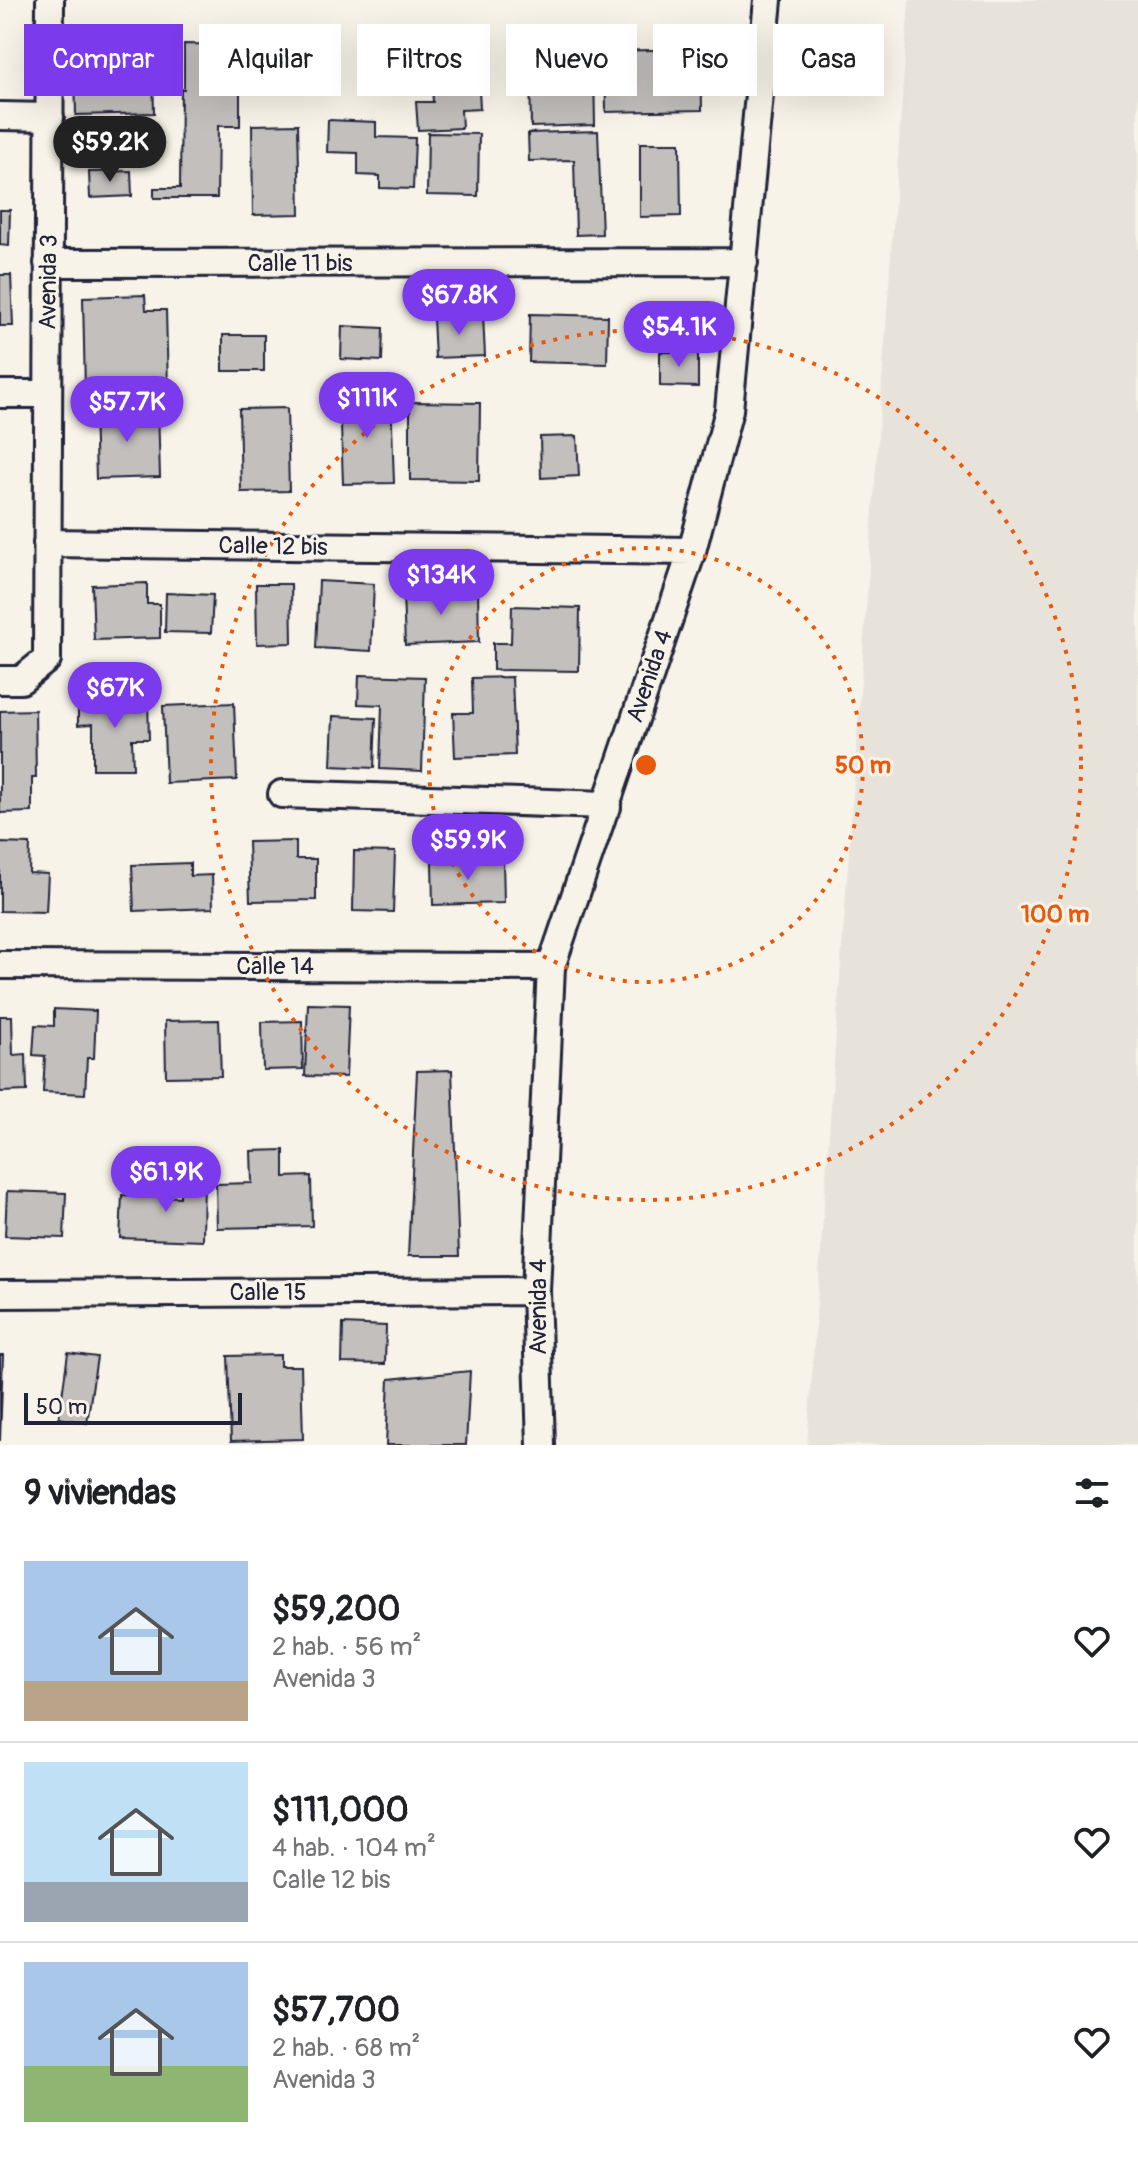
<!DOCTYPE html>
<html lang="es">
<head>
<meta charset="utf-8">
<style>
	:root { --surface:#fff; --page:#f2f2f2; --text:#202124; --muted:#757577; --line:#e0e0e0; --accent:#7c3aed }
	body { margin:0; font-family:Pangolin,sans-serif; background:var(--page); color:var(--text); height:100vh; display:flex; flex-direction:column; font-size:30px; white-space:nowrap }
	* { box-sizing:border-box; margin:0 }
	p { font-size:26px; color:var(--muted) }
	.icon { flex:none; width:44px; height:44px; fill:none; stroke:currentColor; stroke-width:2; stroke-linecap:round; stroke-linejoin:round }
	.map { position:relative; height:1445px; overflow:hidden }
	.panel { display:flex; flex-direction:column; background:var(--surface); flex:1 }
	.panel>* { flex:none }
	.guide { position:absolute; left:24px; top:24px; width:1090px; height:72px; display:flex; gap:16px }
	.scale { position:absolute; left:24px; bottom:20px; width:218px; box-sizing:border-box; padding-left:8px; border:4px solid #22223b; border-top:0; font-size:22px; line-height:28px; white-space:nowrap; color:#22223b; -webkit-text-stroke:6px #f7f3e8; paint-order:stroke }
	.price { position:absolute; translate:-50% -68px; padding:0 18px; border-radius:28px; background:var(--accent); color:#fff; font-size:26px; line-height:52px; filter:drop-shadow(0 2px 4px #0008) }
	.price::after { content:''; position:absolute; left:50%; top:48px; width:24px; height:18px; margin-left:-12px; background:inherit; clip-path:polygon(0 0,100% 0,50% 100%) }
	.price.on { background:#222; color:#fff }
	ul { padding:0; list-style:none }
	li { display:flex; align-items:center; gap:24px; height:200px; padding:0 24px }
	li+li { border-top:2px solid var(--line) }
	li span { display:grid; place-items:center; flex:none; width:224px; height:160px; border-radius:0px; color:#555 }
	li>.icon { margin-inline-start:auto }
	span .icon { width:96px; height:96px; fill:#fffc; stroke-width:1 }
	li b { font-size:34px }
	h2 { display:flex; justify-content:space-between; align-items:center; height:96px; padding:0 24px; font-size:34px }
	.chip { padding:0 28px; border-radius:0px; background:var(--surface); box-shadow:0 8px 32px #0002; font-size:28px; line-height:72px }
	.chip.on { background:var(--accent); color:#fff }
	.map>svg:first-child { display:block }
	.built { fill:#e7e3db }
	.building { fill:#c2bfbd; stroke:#22223b; stroke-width:2 }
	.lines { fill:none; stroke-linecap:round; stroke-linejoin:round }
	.street-casing { stroke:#22223b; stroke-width:32 }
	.street { stroke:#f7f3e8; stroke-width:26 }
	.ring { fill:none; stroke:#e8590c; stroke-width:4; stroke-dasharray:4 8 }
	.labels { text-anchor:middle; stroke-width:6; stroke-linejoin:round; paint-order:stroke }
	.street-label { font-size:24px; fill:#22223b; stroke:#f7f3e8 }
	.centre { fill:#e8590c; stroke:#f7f3e8; stroke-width:4 }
	.ring-label { font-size:24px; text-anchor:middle; font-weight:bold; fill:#e8590c; stroke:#f7f3e8; stroke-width:6; stroke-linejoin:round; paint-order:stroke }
</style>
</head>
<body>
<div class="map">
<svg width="1138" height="1445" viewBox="0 0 1138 1445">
	<rect width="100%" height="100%" fill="#f7f3e8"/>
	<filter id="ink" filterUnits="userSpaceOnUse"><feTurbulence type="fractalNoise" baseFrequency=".0125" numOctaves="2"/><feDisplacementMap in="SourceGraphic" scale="16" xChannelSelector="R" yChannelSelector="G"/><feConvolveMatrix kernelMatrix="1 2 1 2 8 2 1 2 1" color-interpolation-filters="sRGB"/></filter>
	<g filter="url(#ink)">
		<path class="built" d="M909,0H1138V1445H807Z"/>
		<path class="building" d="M152,30L154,113L76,115L74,32Z
			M303,39L304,87L256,88L254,41Z
			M184,44L240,45V126H218L217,198H154V188H180L181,89H184Z
			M408,47L410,91L359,93L357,49Z
			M701,49L702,110L606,112L605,51Z
			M478,70L480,109L461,110L462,128L418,130L416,102H433L431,72Z
			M594,70L595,125L531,127L530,71Z
			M328,120L376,122V137L415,138L413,189L380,188V176L358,175V153L327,152Z
			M298,124L300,214L253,215L252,125Z
			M598,131L602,234L576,235L574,160L529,161L528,133Z
			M428,133L479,134L478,196L427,195Z
			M640,143H680L681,216L640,217Z
			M131,171L132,196L90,198L89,172Z
			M0,210H10L9,246L0,245Z
			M0,275H11L13,326H0Z
			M145,295L146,310H166L168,388L85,390L83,297Z
			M530,314L608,316L607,364L529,362Z
			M483,315L485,356L435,358L433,318Z
			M342,326L383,328L382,361L341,359Z
			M223,335H264V371H223Z
			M660,352H698V387L660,386Z
			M391,395L394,483L343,484L340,396Z
			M410,402L480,403L479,481L410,480Z
			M158,408L160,477L96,479L94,410Z
			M287,408L289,491L241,492L239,409Z
			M577,436L579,476L541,478L540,437Z
			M319,581L374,584L371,651L316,648Z
			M147,583V604H160V638L94,640L92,585Z
			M256,584H291L292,643L257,644Z
			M478,590L479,642L405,645L403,593Z
			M166,593L213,595L211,633L165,632Z
			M512,606L580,608L579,671L493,670V643H511Z
			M359,675L425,677L422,771L380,769L382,705L358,704Z
			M512,677L515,755L455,757L453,713H473L472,678Z
			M148,699L149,739H132L133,769H93V724L78,725V700Z
			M234,703L237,780L166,783L163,706Z
			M35,710L36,778H32V812L0,813V711Z
			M333,716L376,718L374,768L331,766Z
			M435,819L503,821L502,851L434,849Z
			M296,841V859H316V900L250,901L248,842Z
			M0,843L30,844L29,873L48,874L46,912L0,911Z
			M354,851L395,852L393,912L353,911Z
			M503,859L504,903L433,905L432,862Z
			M190,863V876L212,875L213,908L134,911L132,865Z
			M308,1004L349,1005L346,1077L305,1076Z
			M54,1009L96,1011L94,1058H87L85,1094L43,1092L45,1056L33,1055L35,1025L54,1026Z
			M0,1016H12L13,1055L26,1054L27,1091L0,1092Z
			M219,1020L221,1076L166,1077L165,1021Z
			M302,1021L303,1069L263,1070L262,1022Z
			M452,1070L459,1256H408L417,1071Z
			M284,1150V1177L311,1176L312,1226L217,1228L216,1184L252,1183L251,1151Z
			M180,1175L204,1176L203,1241L120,1238L122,1195L180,1197Z
			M7,1191L66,1193L64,1238L5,1236Z
			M343,1324L386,1326L385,1364L342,1363Z
			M68,1353L97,1357L87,1423L59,1418Z
			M0,1355H3L0,1441Z
			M280,1355V1366H301L303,1439L231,1441L228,1356Z
			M470,1371L466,1445H386L389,1379Z"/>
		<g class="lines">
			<defs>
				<path id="street" d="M0,116L50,117
					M48,263L744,262
					M0,394H47
					M47,543L692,551
					M0,680H21L47,659L50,0
					M282,794L606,805L607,807
					M0,965L551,967
					M0,1294L536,1291
					M541,1445L536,1291L551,967L692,551L729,410L768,0"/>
			</defs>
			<use href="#street" class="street-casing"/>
			<use href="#street" class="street"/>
		</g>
	</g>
	<g class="ring">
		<circle cx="646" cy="765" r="217"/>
		<circle cx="646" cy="765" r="435"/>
	</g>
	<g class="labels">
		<g class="street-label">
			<text x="300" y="271">Calle 11 bis</text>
			<text transform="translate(48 282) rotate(-89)" y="8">Avenida 3</text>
			<text transform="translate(273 546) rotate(1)" y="8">Calle 12 bis</text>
			<text transform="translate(649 676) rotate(-71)" y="8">Avenida 4</text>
			<text x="275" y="974">Calle 14</text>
			<text x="268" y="1300">Calle 15</text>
			<text transform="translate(538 1307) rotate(-90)" y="8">Avenida 4</text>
		</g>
	</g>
	<circle cx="646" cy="765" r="12" class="centre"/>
	<g class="ring-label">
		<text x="863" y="773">50 m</text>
		<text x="1055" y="922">100 m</text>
	</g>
</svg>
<div class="scale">50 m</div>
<b class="price on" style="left:110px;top:184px">$59.2K</b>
<b class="price" style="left:459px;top:337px">$67.8K</b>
<b class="price" style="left:679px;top:369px">$54.1K</b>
<b class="price" style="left:367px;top:440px">$111K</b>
<b class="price" style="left:127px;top:444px">$57.7K</b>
<b class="price" style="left:441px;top:617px">$134K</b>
<b class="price" style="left:115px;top:730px">$67K</b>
<b class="price" style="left:468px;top:882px">$59.9K</b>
<b class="price" style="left:166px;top:1214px">$61.9K</b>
<div class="guide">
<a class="chip on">Comprar</a>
<a class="chip">Alquilar</a>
<a class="chip">Filtros</a>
<a class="chip">Nuevo</a>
<a class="chip">Piso</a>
<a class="chip">Casa</a>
</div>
</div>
<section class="panel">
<h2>9 viviendas<svg class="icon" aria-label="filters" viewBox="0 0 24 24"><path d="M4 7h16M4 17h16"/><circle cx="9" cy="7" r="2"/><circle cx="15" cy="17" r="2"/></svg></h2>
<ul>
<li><span style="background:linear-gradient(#a9c7e8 75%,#b9a48a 0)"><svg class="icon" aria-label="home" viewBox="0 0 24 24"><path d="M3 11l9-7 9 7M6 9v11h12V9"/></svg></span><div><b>$59,200</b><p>2 hab. · 56 m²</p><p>Avenida 3</p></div><svg class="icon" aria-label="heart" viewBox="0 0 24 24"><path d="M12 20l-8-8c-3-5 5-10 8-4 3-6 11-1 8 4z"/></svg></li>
<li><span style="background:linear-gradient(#bfe0f5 75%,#9aa5b1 0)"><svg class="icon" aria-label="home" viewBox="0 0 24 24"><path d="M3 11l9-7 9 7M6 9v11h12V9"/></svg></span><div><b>$111,000</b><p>4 hab. · 104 m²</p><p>Calle 12 bis</p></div><svg class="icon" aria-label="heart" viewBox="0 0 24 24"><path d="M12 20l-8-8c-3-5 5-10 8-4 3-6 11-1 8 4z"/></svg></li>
<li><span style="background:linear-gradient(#a9c7e8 65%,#8fb573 0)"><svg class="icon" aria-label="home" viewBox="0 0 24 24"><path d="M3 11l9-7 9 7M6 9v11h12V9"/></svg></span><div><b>$57,700</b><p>2 hab. · 68 m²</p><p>Avenida 3</p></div><svg class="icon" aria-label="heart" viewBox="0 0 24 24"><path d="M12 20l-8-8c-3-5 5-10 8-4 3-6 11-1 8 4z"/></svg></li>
</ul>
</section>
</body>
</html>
